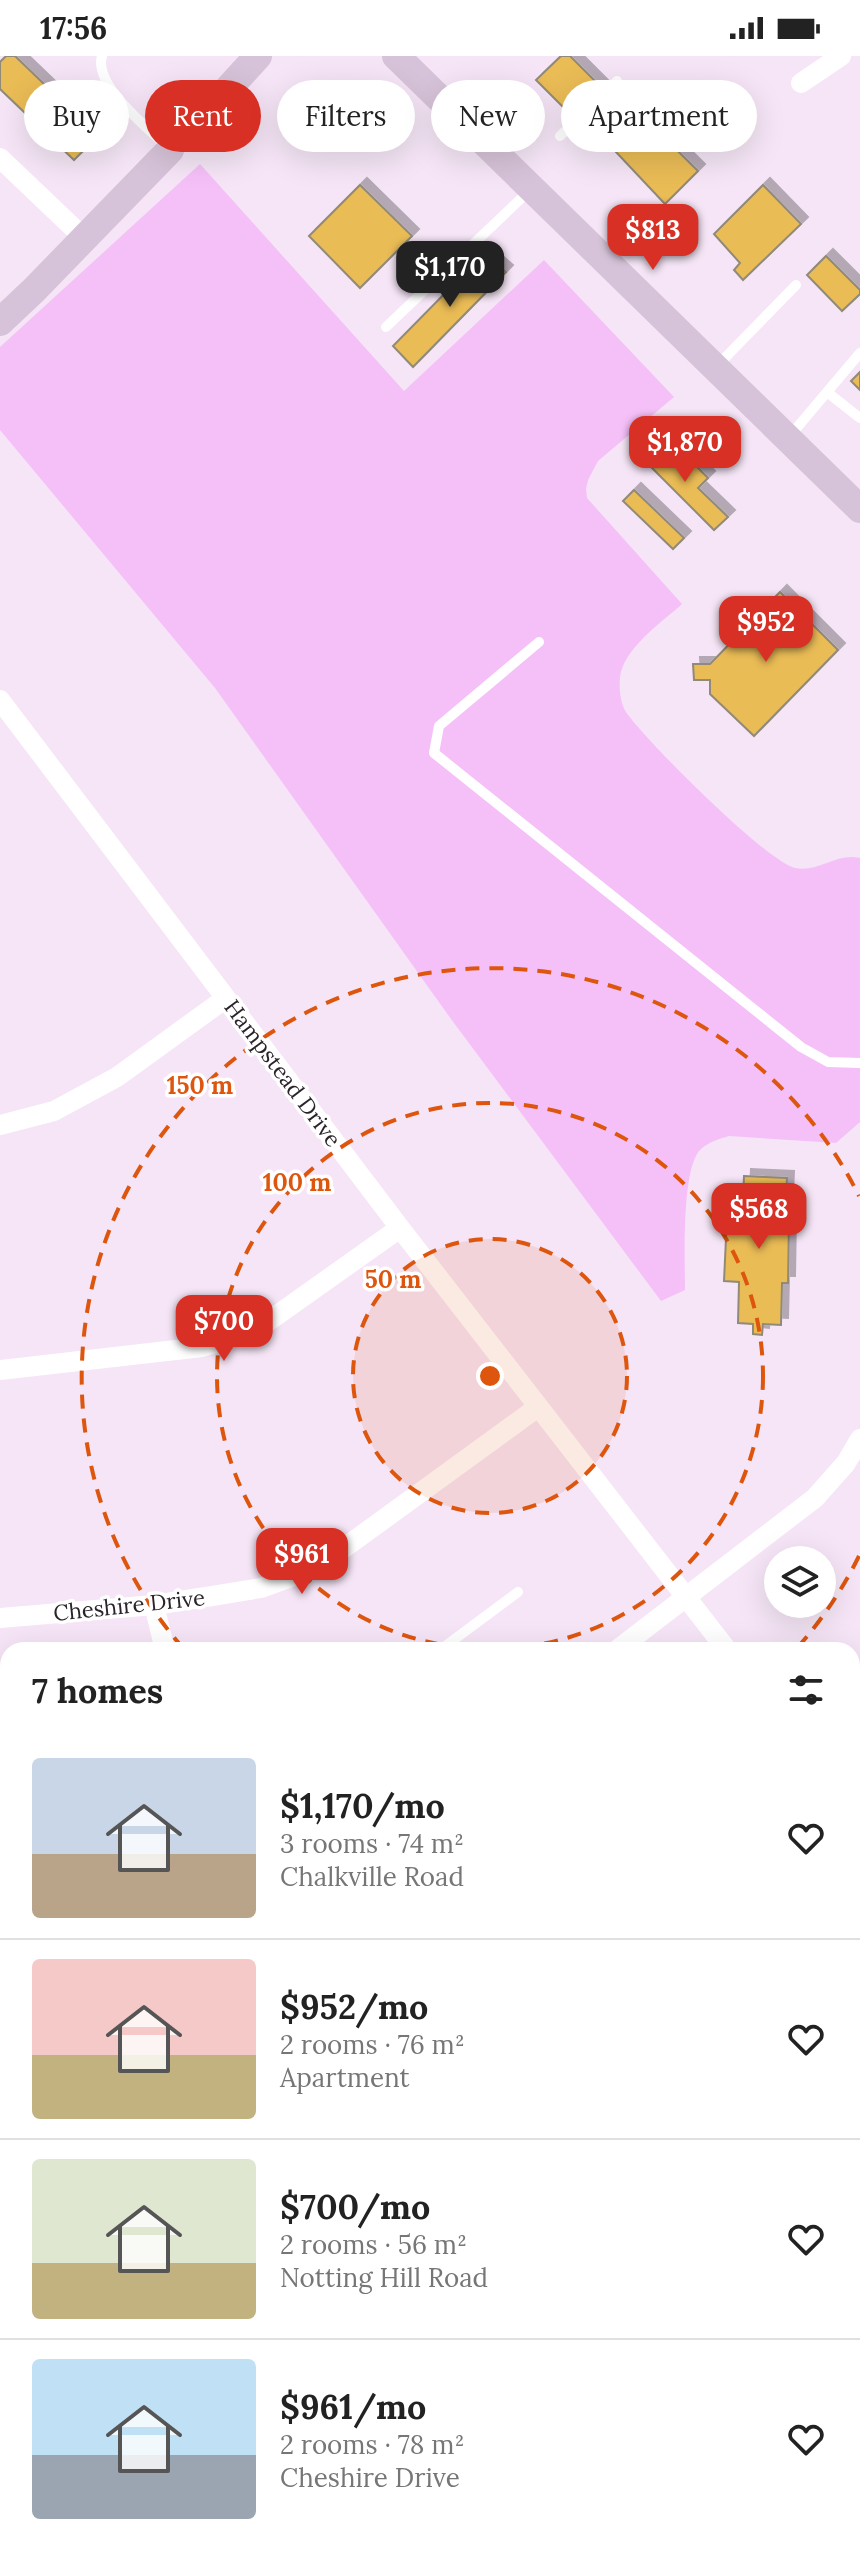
<!DOCTYPE html>
<html lang="en">
<head>
<meta charset="utf-8">
<style>
	:root { --surface:#fff; --page:#f6f6f6; --text:#222; --muted:#767676; --line:#e0e0e0; --accent:#d93025 }
	body { margin:0; font-family:Lora,serif; background:var(--page); color:var(--text); height:100vh; display:flex; flex-direction:column; font-size:30px; white-space:nowrap }
	* { box-sizing:border-box; margin:0 }
	p { font-size:26px; color:var(--muted) }
	.icon { flex:none; width:44px; height:44px; fill:none; stroke:currentColor; stroke-width:2; stroke-linecap:round; stroke-linejoin:round }
	.map { position:relative; flex:1; overflow:hidden }
	.details { position:absolute; left:0px; top:1586px; width:860px; height:912px; display:flex; flex-direction:column; background:var(--surface); border-radius:24px 24px 0 0; box-shadow:0 8px 32px #0002 }
	.details>* { flex:none }
	.top-card { position:absolute; left:24px; top:24px; width:812px; height:72px; display:flex; gap:16px }
	.fabs { position:absolute; left:764px; top:1490px; display:grid; gap:16px }
	.fabs a { display:grid; place-items:center; width:72px; height:72px; border-radius:50%; background:var(--surface); box-shadow:0 8px 32px #0002; font-size:40px }
	.price { position:absolute; translate:-50% -68px; padding:0 18px; border-radius:16px; background:var(--accent); color:#fff; font-size:26px; line-height:52px; filter:drop-shadow(0 2px 4px #0008) }
	.price::after { content:''; position:absolute; left:50%; top:48px; width:24px; height:18px; margin-left:-12px; background:inherit; clip-path:polygon(0 0,100% 0,50% 100%) }
	.price.current { background:#222; color:#fff }
	ul { padding:0; list-style:none }
	li { display:flex; align-items:center; gap:24px; height:200px; padding:0 32px }
	li+li { border-top:2px solid var(--line) }
	li span { display:grid; place-items:center; flex:none; width:224px; height:160px; border-radius:8px; color:#555 }
	li>.icon { margin-inline-start:auto }
	span .icon { width:96px; height:96px; fill:#fffc; stroke-width:1 }
	li b { font-size:34px }
	h2 { display:flex; justify-content:space-between; align-items:center; height:96px; padding:0 32px; font-size:34px }
	.chip { padding:0 28px; border-radius:36px; background:var(--surface); box-shadow:0 8px 32px #0002; font-size:28px; line-height:72px }
	.chip.current { background:var(--accent); color:#fff }
	.status { display:flex; justify-content:space-between; align-items:center; height:56px; padding:0 40px; background:var(--surface); direction:ltr }
	.status svg { height:22px; fill:currentColor }
	.map>svg:first-child { display:block }
	.green { fill:#f5c0f8 }
	.building { fill:#eabc57; stroke:#928a78; stroke-width:2; filter:url(#shadow) }
	.lines { fill:none; stroke-linecap:round; stroke-linejoin:round }
	.lane { stroke:#fff; stroke-width:10 }
	.street { stroke:#fff; stroke-width:20 }
	.secondary { stroke:#d7c3d9; stroke-width:28 }
	.ring { fill:none; stroke:#de560e; stroke-width:4; stroke-dasharray:14 10 }
	.labels { text-anchor:middle; stroke-width:7; stroke-linejoin:round; paint-order:stroke }
	.street-label { font-size:22px; fill:#2a242a; stroke:#fff }
	.centre { fill:#de560e; stroke:#fff; stroke-width:4 }
	.ring-label { font-size:24px; text-anchor:middle; font-weight:bold; fill:#de560e; stroke:#fff; stroke-width:7; stroke-linejoin:round; paint-order:stroke }
</style>
</head>
<body>
<div class="status"><b>17:56</b><svg viewBox="0 0 49 12"><path d="M0 12V9h3v3zM5 12V6h3v6zM10 12V3h3v9zM15 12V0h3v12zM26 1h20v11H26zM47 4h2v5h-2z"/></svg></div>
<div class="map">
<svg width="860" height="2498" viewBox="0 0 860 2498">
	<defs>
		<filter id="shadow"><feDropShadow dx="7" dy="-7" stdDeviation="0" flood-color="#0004"/></filter>
	</defs>
	<rect width="100%" height="100%" fill="#f5e5f6"/>
	<path class="green" d="M200,108L404,335L544,204L674,341L598,405L588,424L586,433L587,442L682,548C661,567 624,592 620,621C619,631 620,647 626,656C645,684 767,806 795,812C818,817 837,796 860,802V1066L836,1087L729,1080C719,1083 709,1086 701,1093C681,1111 685,1205 685,1234L661,1245L451,963L215,632L0,374V291Z
		M8,1698V1987L0,2017V1699Z"/>
	<path class="building" d="M6,0H15L98,80L74,104L0,33V6Z
		M561,0H570L601,31L573,61L536,24Z
		M613,31L698,115L665,148L583,61Z
		M360,129L412,180L360,232L309,180Z
		M763,129L801,168L743,224L734,214L740,207L714,178Z
		M483,196L506,216L413,311L393,290L468,214L465,210Z
		M826,200L860,234V238L842,255L807,219Z
		M860,316V334L851,325Z
		M652,386L680,414L690,404L708,422L698,432L728,461L714,474L639,399Z
		M634,434L684,482L673,493L623,445Z
		M780,536L838,594L754,680L710,638V624H694L693,608H710Z
		M744,1120L787,1122L785,1164H789L788,1227H782L781,1269L763,1268L762,1279L753,1278V1268L738,1267L739,1226L724,1225L727,1161H742Z"/>
	<g class="lines">
		<path class="lane" d="M102,0C93,30 150,73 169,93
			M560,80L617,25
			M386,271L530,134
			M716,311L796,229
			M827,336L860,362
			M789,381L860,297
			M539,586L439,670L434,697L801,991L828,1006L860,1007
			M440,1594L518,1536"/>
		<path class="street" d="M801,27L841,0
			M0,102L84,182
			M0,644L400,1172L727,1594
			M0,1069L54,1055L117,1021L226,942
			M0,1314L202,1291L256,1274L400,1172
			M154,1549L165,1594
			M0,1562L154,1549L206,1541L261,1532L318,1511L538,1351
			M617,1594L815,1442L846,1407L860,1383
			M852,1762L860,1772"/>
		<path class="secondary" d="M396,0L860,453
			M195,69L258,0
			M0,266L34,234L170,94"/>
	</g>
	<circle cx="490" cy="1320" r="137" fill="#de560e" fill-opacity=".12"/>
	<g class="ring">
		<circle cx="490" cy="1320" r="137"/>
		<circle cx="490" cy="1320" r="273"/>
		<path d="M859 1500A410 410 0 0 1 797 1592M183 1592A410 410 0 1 1 859 1140"/>
	</g>
	<g class="labels">
		<g class="street-label">
			<text transform="translate(283 1017) rotate(53)" y="8">Hampstead Drive</text>
			<text transform="translate(129 1549) rotate(-6)" y="8">Cheshire Drive</text>
		</g>
	</g>
	<circle cx="490" cy="1320" r="12" class="centre"/>
	<g class="ring-label">
		<text x="200" y="1038">150 m</text>
		<text x="297" y="1135">100 m</text>
		<text x="393" y="1232">50 m</text>
	</g>
</svg>
<div class="fabs">
<a><svg class="icon" aria-label="layers" viewBox="0 0 24 24"><path d="M12 4l9 5-9 5-9-5zM3 14l9 5 9-5"/></svg></a>
</div>
<b class="price" style="left:653px;top:216px">$813</b>
<b class="price current" style="left:450px;top:253px">$1,170</b>
<b class="price" style="left:685px;top:428px">$1,870</b>
<b class="price" style="left:766px;top:608px">$952</b>
<b class="price" style="left:759px;top:1195px">$568</b>
<b class="price" style="left:224px;top:1307px">$700</b>
<b class="price" style="left:302px;top:1540px">$961</b>
<div class="top-card">
<a class="chip">Buy</a>
<a class="chip current">Rent</a>
<a class="chip">Filters</a>
<a class="chip">New</a>
<a class="chip">Apartment</a>
</div>
<section class="details">
<h2>7 homes<svg class="icon" aria-label="filters" viewBox="0 0 24 24"><path d="M4 7h16M4 17h16"/><circle cx="9" cy="7" r="2"/><circle cx="15" cy="17" r="2"/></svg></h2>
<ul>
<li><span style="background:linear-gradient(#c9d6e8 60%,#b9a48a 0)"><svg class="icon" aria-label="home" viewBox="0 0 24 24"><path d="M3 11l9-7 9 7M6 9v11h12V9"/></svg></span><div><b>$1,170/mo</b><p>3 rooms · 74 m²</p><p>Chalkville Road</p></div><svg class="icon" aria-label="heart" viewBox="0 0 24 24"><path d="M12 20l-8-8c-3-5 5-10 8-4 3-6 11-1 8 4z"/></svg></li>
<li><span style="background:linear-gradient(#f6c9c9 60%,#c2b280 0)"><svg class="icon" aria-label="home" viewBox="0 0 24 24"><path d="M3 11l9-7 9 7M6 9v11h12V9"/></svg></span><div><b>$952/mo</b><p>2 rooms · 76 m²</p><p>Apartment</p></div><svg class="icon" aria-label="heart" viewBox="0 0 24 24"><path d="M12 20l-8-8c-3-5 5-10 8-4 3-6 11-1 8 4z"/></svg></li>
<li><span style="background:linear-gradient(#dfe7d0 65%,#c2b280 0)"><svg class="icon" aria-label="home" viewBox="0 0 24 24"><path d="M3 11l9-7 9 7M6 9v11h12V9"/></svg></span><div><b>$700/mo</b><p>2 rooms · 56 m²</p><p>Notting Hill Road</p></div><svg class="icon" aria-label="heart" viewBox="0 0 24 24"><path d="M12 20l-8-8c-3-5 5-10 8-4 3-6 11-1 8 4z"/></svg></li>
<li><span style="background:linear-gradient(#bfe0f5 60%,#9aa5b1 0)"><svg class="icon" aria-label="home" viewBox="0 0 24 24"><path d="M3 11l9-7 9 7M6 9v11h12V9"/></svg></span><div><b>$961/mo</b><p>2 rooms · 78 m²</p><p>Cheshire Drive</p></div><svg class="icon" aria-label="heart" viewBox="0 0 24 24"><path d="M12 20l-8-8c-3-5 5-10 8-4 3-6 11-1 8 4z"/></svg></li>
</ul>
</section>
</div>
</body>
</html>
